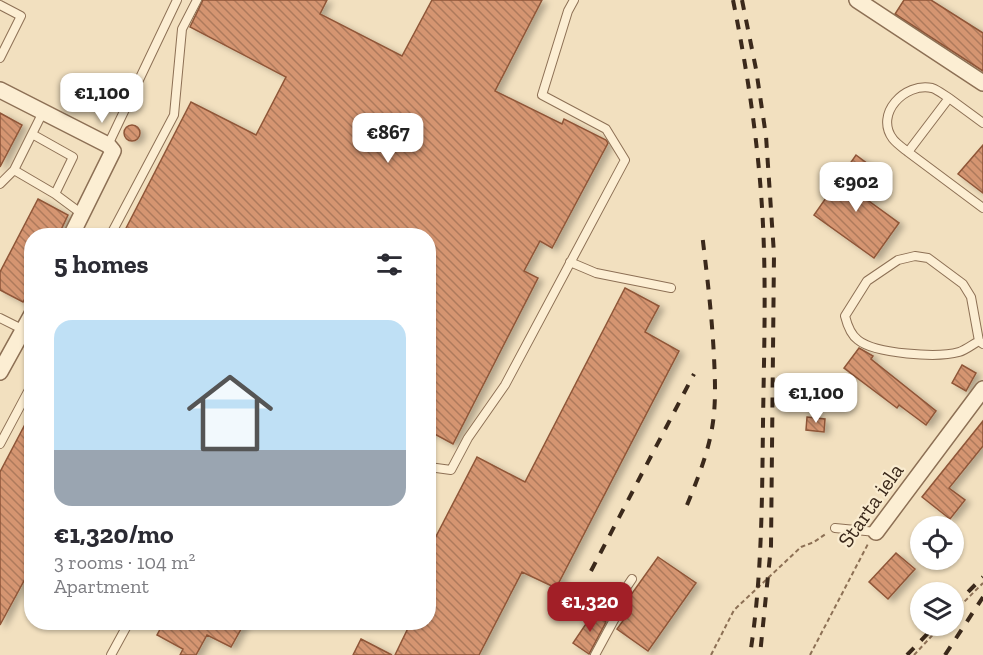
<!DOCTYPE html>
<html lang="en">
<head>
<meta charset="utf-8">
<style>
	:root { --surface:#fff; --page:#f7f7f7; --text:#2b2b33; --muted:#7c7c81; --line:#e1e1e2; --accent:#a21f27 }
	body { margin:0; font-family:"Zilla Slab",serif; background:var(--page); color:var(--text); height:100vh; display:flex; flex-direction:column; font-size:22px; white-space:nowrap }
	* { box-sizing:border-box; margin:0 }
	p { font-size:20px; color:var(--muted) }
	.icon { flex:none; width:33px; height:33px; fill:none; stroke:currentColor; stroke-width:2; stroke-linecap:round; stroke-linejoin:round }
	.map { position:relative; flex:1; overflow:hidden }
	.side { position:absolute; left:24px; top:228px; width:412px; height:402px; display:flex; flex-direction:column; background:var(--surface); border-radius:24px; box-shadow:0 2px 4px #0004 }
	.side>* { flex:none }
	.tools { position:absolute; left:910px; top:516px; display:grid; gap:12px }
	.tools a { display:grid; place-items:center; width:54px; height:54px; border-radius:50%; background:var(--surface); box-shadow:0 2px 4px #0004; font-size:30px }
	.price { position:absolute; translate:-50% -51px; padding:0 14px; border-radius:12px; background:#fff; color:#222; font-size:20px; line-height:39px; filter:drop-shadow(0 2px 3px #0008) }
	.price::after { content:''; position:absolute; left:50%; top:36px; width:18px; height:14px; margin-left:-9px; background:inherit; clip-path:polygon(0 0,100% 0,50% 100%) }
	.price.on { background:var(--accent); color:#fff }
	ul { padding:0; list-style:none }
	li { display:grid; align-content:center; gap:12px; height:318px; padding:0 30px }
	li+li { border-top:2px solid var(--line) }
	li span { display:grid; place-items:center; height:186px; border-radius:18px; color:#555 }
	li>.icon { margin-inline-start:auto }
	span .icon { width:108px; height:108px; fill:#fffc; stroke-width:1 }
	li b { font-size:26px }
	h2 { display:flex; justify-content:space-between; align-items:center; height:72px; padding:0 30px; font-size:26px }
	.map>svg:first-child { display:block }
	.building { fill:url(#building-back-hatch); stroke:#8f5638; stroke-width:1.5; filter:url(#shadow) }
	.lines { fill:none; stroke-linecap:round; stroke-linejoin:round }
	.lane-casing { stroke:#8d7055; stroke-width:10 }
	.street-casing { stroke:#8d7055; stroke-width:18 }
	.path { stroke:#8d7055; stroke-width:2; stroke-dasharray:4.5 3; stroke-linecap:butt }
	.lane { stroke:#fceed3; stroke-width:8 }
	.street { stroke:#fceed3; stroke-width:15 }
	.rail { stroke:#3b291b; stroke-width:4; stroke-dasharray:10 10; stroke-linecap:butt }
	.labels { text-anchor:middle; stroke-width:4.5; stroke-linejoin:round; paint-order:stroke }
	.street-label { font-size:22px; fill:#3b291b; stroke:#f9ebcf }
</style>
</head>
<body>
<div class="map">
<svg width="983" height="655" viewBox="0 0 983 655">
	<defs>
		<pattern id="building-back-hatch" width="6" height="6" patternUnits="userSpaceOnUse" patternTransform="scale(1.5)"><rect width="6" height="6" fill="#d59571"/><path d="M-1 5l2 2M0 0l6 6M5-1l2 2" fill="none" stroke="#ae7a5c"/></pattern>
		<filter id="shadow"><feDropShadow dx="5" dy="3" stdDeviation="3" flood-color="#0004"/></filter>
	</defs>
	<rect width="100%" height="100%" fill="#f2e0bf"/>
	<path class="building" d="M203,0H327L320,14L402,56L432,0H542L495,91L562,124L564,119L606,140L608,143L552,248L540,241L524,271L538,278L453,444L429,431V236H122L191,102L256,135L286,77L190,27Z
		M904,0H931L983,33V71L895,14Z
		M0,113L22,125L0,167Z
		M124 133a8 8 0 1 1 16 0a8 8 0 1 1-16 0Z
		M983,145V193L958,174Z
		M856,155L868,164L851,188L899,223L874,258L814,215Z
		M38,199L68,215L58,236H32V286L23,302L0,290V272Z
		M625,288L659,306L645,332L679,351L556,588L522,572L479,655H395L411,622H429V550L477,457L525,482Z
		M859,348L873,356L871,359L936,411L926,425L899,405L897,408L844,368Z
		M962,365L976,373L966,391L952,383Z
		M32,411V566L0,625V472Z
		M807,417L825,419L824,432L806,430Z
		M983,421V446L949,488L965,500L950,519L922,497Z
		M896,553L915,569L888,599L869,582Z
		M658,557L696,583L648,651L617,629L630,611L623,606Z
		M594,612L606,622L589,654L573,643Z
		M164,622H245L231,647L207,635L196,655H180L183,649L157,635Z
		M361,639L392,655H353Z"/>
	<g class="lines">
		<defs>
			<path id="lane" d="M0,5L21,16L0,58
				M983,123L949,98L908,152L983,208
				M32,134L73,157L55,194
				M108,145L177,0
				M908,152C903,148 897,144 893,139C874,114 905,82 932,88C938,90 944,95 949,98
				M14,170L55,194L82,214
				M0,184L14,170L43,112
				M110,236L174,115L182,29L197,0
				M570,262L596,273L671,288
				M0,318L24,330
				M979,341C973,344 966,350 959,352C938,358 875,354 858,340C851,335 847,324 845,316L867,281L898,260L915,256L928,258L963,284L971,297L979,341L983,344
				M0,444L32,384
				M429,467L451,470L468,438L505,385L625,160L606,129L542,95L568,11L574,0
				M835,528L876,532
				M111,655L129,622
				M595,655L615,618L616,603L632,579"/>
			<path id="street" d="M857,0L983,83
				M0,90L108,145L113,151L71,236
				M0,372L32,314
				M876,532L983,389"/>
		</defs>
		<use href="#lane" class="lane-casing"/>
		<use href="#street" class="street-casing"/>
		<path class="path" d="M954,612L983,583
			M711,655L734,610L801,547L814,542L827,533
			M810,655L869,542
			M914,655L941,626"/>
		<use href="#lane" class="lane"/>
		<use href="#street" class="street"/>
		<path class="rail" d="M733,0C746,64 756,128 761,193C767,270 764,347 763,424C762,501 762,579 750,655
			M742,0L756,69L766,136L774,254L771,546L760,655
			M687,505C698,478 709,451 713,422C716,401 715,378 714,357C712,316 707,275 702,233
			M591,571L694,374
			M954,606L983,577
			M907,655L935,626
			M945,655L983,597"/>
	</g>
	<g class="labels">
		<g class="street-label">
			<text transform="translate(870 505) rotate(-55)" y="8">Starta iela</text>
		</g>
	</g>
</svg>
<div class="tools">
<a><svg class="icon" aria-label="locate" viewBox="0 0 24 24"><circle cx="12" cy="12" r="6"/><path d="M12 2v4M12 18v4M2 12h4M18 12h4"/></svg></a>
<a><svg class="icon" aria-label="layers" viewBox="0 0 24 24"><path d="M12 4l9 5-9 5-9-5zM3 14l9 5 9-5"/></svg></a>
</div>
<b class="price" style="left:102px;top:124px">€1,100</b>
<b class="price" style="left:388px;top:164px">€867</b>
<b class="price" style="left:856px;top:213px">€902</b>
<b class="price" style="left:816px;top:424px">€1,100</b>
<b class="price on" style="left:590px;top:633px">€1,320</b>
<section class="side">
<h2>5 homes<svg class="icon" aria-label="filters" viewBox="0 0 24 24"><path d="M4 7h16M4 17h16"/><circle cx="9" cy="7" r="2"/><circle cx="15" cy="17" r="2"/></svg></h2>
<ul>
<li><span style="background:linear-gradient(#bfe0f5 70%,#9aa5b1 0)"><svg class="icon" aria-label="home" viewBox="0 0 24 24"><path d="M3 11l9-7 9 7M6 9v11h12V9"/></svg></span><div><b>€1,320/mo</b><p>3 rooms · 104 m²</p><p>Apartment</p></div></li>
</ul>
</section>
</div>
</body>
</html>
